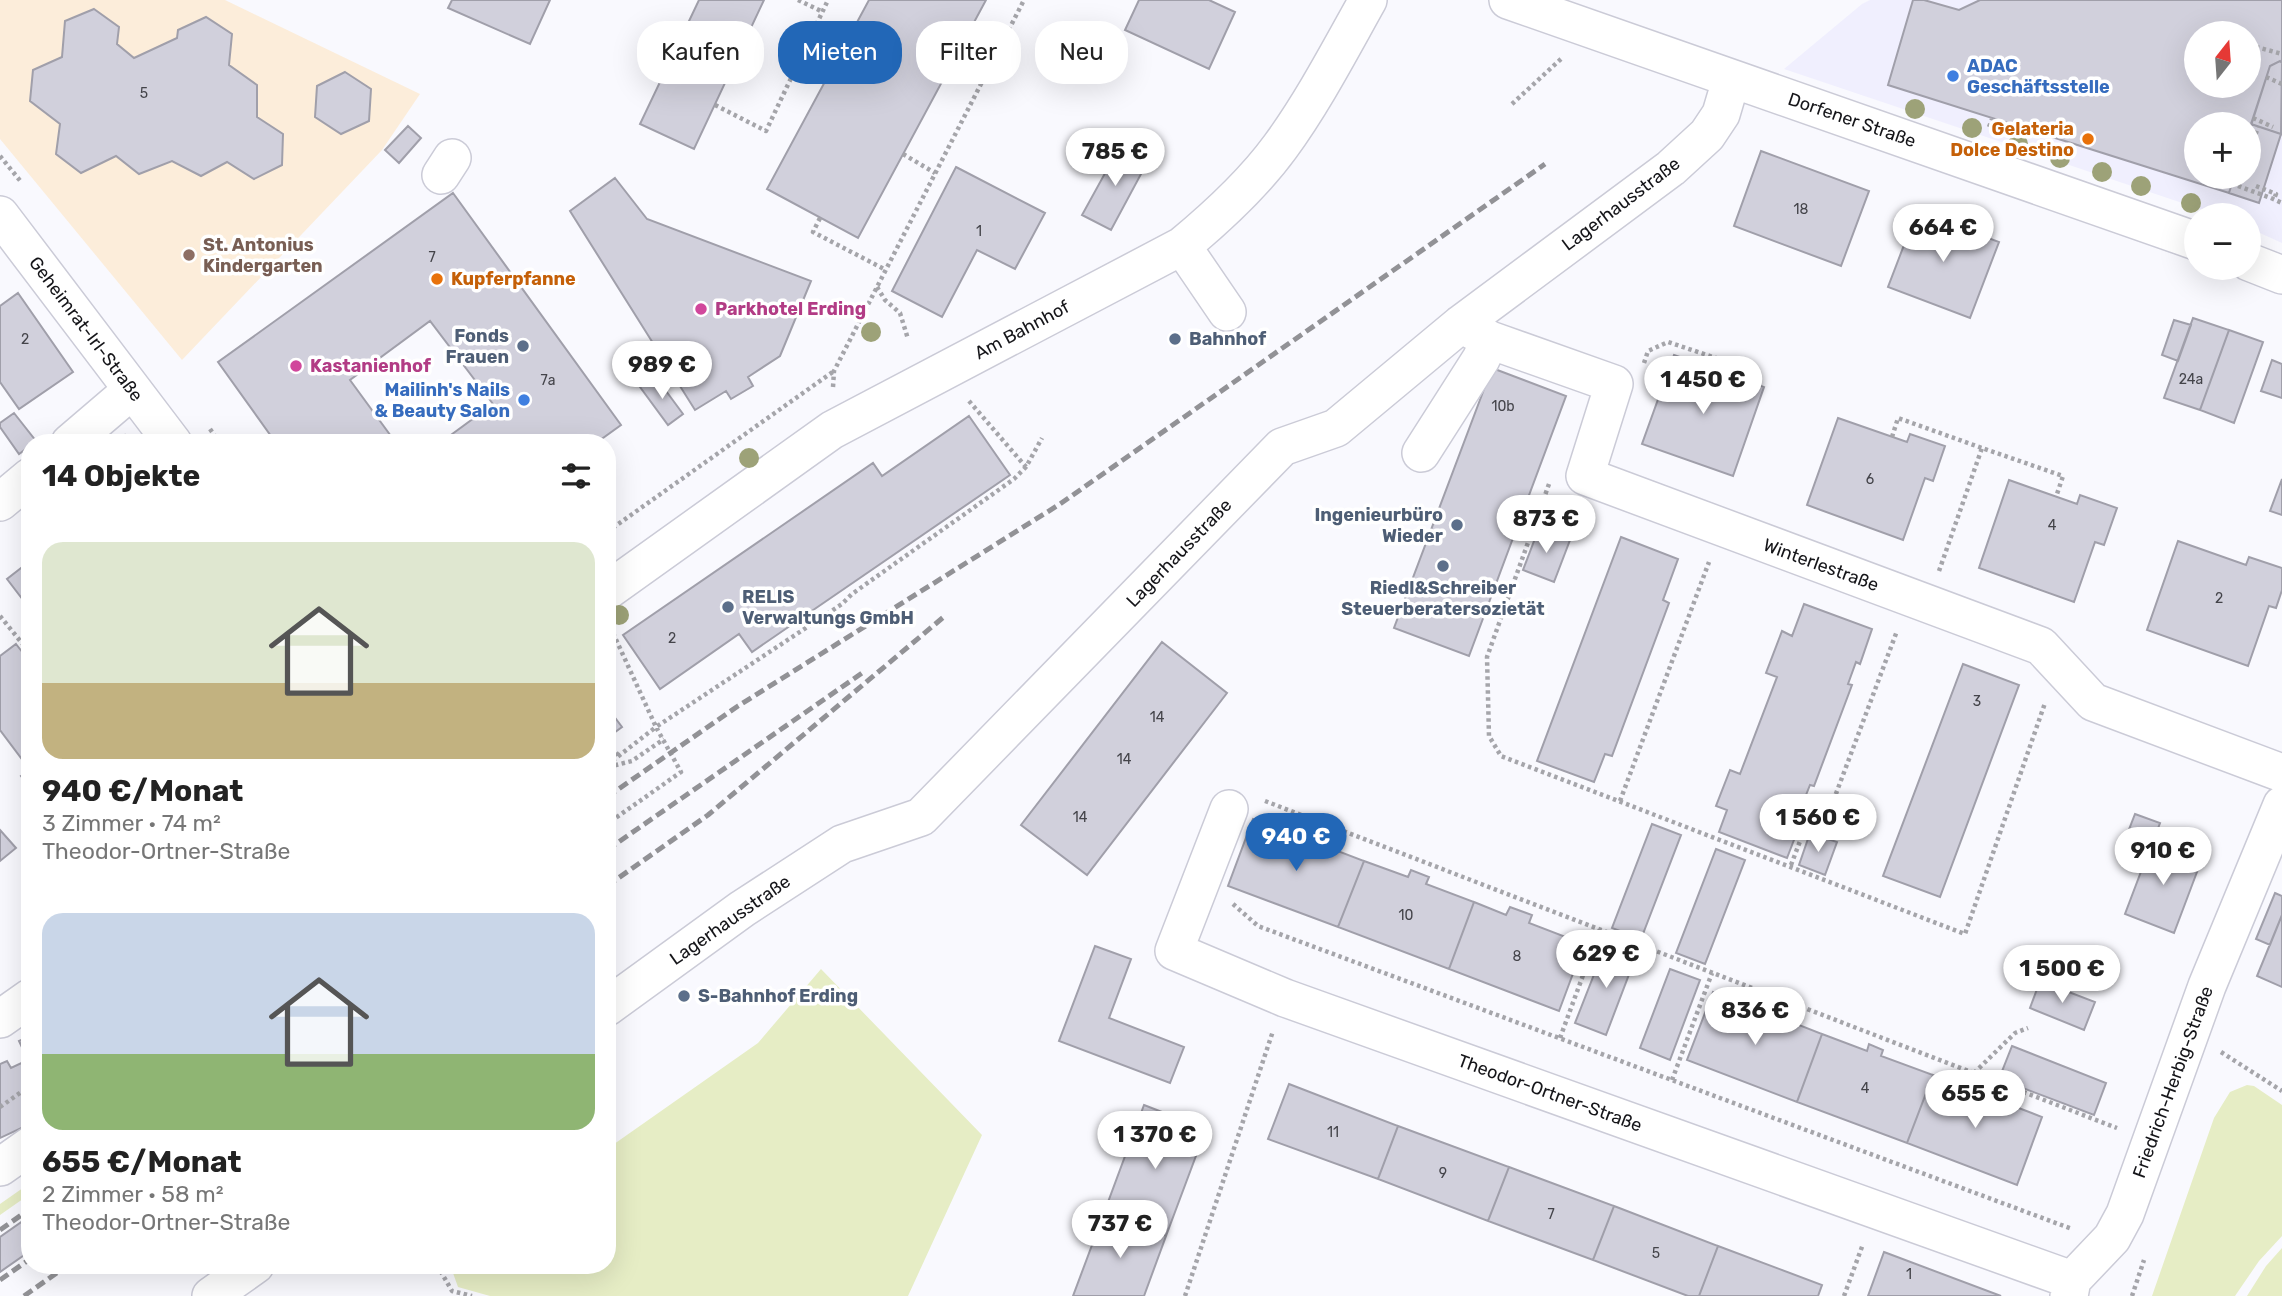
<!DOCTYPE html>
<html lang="de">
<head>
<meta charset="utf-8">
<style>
	:root { --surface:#fff; --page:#f2f2f2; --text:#222; --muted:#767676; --accent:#2267b7 }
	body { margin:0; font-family:Rubik,sans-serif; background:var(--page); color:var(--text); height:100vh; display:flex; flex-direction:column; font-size:26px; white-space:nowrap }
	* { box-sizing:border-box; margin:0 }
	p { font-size:23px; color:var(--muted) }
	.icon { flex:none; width:38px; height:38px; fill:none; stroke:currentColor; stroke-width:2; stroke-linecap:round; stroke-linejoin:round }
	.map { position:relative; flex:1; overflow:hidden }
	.panel { position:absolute; left:21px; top:434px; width:595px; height:840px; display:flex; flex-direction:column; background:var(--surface); border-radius:28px; box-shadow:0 7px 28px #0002 }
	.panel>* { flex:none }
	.hud { position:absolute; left:637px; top:21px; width:665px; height:63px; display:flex; gap:14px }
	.needle { width:46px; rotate:17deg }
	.tools { position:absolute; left:2184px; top:21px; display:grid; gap:14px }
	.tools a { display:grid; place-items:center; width:77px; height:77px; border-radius:50%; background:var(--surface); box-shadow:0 7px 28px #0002; font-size:35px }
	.price { position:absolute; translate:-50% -60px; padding:0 16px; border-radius:24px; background:#fff; color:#222; font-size:23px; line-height:46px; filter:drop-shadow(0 2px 4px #0008) }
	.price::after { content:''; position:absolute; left:50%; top:42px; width:21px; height:16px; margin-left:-10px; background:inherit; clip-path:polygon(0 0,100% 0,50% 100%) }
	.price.current { background:var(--accent); color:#fff }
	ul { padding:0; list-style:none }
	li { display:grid; align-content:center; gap:14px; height:371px; padding:0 21px }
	li span { display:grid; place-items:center; height:217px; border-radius:21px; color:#555 }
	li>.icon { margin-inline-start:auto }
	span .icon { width:126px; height:126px; fill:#fffc; stroke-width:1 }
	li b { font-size:30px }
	h2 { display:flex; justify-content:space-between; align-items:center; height:84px; padding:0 21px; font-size:30px }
	.pill { padding:0 24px; border-radius:28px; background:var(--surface); box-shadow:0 7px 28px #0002; font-size:24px; line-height:63px }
	.pill.current { background:var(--accent); color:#fff }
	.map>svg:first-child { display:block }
	.built { fill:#f0effe; fill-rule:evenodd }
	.education { fill:#fcedda }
	.green { fill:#e6edc5 }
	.building { fill:#d1d0dc; stroke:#a09faa; stroke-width:2; fill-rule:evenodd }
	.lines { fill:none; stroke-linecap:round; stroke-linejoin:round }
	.minor-casing { stroke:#cbcbd7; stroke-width:40 }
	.path { stroke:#a5a5aa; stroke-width:4.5; stroke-dasharray:3.5 3.5; stroke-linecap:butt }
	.minor { stroke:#fff; stroke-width:37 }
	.rail { stroke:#929296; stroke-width:5; stroke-dasharray:10 5; stroke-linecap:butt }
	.path-bridge { stroke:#a5a5aa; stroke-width:4.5; stroke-dasharray:3.5 3.5; stroke-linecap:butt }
	.tree { fill:#9da278 }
	.shop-dot { fill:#3f7fe0; stroke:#fff; stroke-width:2.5 }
	.food-dot { fill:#e8710a; stroke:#fff; stroke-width:2.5 }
	.education-dot { fill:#8d6e63; stroke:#fff; stroke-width:2.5 }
	.hotel-dot { fill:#d1479c; stroke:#fff; stroke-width:2.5 }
	.service-dot { fill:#5c6f8a; stroke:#fff; stroke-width:2.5 }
	.labels { text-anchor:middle; stroke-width:7; stroke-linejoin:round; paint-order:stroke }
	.number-label { font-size:14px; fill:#44444a }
	.shop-label { font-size:18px; font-weight:bold; fill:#366cbe; stroke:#fff; text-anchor:start }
	.street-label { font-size:18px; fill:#151519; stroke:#fff }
	.food-label { font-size:18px; font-weight:bold; fill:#c56008; stroke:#fff; text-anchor:end }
	.education-label { font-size:18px; font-weight:bold; fill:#785e54; stroke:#fff; text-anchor:start }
	.hotel-label { font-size:18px; font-weight:bold; fill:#b23c85; stroke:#fff; text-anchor:start }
	.service-label { font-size:18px; font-weight:bold; fill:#4e5e75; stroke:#fff; text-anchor:start }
</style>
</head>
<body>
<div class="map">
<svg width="2282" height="1296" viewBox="0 0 2282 1296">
	<rect width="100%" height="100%" fill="#f9f9fe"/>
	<path class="built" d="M1870,0H2282V243L2249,228V215H2218L1784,69L1862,4ZM2196,33H2249V86H2196ZM2196,124H2249V177H2196Z"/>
	<path class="education" d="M0,0H225L420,94L382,150L182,360L0,139Z"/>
	<path class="green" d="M821,969L982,1135L908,1296H490L458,1287L453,1273L466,1265H607V1149L758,1043Z
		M2247,1085L2254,1086L2282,1105V1236L2259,1261L2235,1296H2152L2214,1118L2230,1092Z
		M30,1183V1194L0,1215V1204Z
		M2282,1248V1296H2247L2266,1266Z"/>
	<path class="building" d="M452,0H550L530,44L448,8Z
		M699,0H764L694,149L640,124Z
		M869,0H986L858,238L767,189Z
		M1139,0H1209L1235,12L1209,69L1125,30Z
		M1913,0H1924L1959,10L1980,0H2282V63L2280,61L2270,66L2249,132V124H2196V177H2234L2229,193L1888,85ZM2196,33H2249V86H2196Z
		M94,9L119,27L117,44L134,58L177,38L178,30L206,17L232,34L229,65L257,85V117L283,134L282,165L254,179L227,162L201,176L172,161L139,174L116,156L81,173L56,154L60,124L30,101L33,70L62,57L65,21Z
		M2280,61L2282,62L2281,134L2251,124L2270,66Z
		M345,72L371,89L369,121L341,134L315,117L317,86Z
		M2251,124L2281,134L2259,203L2229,193L2234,177H2249V131Z
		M408,126L421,138L399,163L385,150Z
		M1120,146L1148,161L1111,230L1082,215Z
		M1761,151L1869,191L1841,266L1734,226Z
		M956,167L1045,213L1015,269L977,250L942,317L892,291Z
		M615,178L647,219L811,281L780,356L748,377L753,386L731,399L726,391L695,410L570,211Z
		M453,193L621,425L596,443H440L493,404L430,321L350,380L396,443H276L218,362Z
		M1917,211L1999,242L1970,318L1888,287Z
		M18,293L73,372L19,409L0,382V306Z
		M2193,318L2229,330L2200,410L2164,398Z
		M2174,320L2191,325L2178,361L2162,355Z
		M2229,330L2263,342L2234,423L2200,410Z
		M1674,355L1764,387L1733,476L1642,444Z
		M2272,360L2282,364V398L2261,391Z
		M1492,368L1566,396L1469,656L1394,628Z
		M655,376L683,414L668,425L640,387Z
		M14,413L36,441L30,443V446L19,454L0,427V423Z
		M969,416L1010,475L752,652L739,634L660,689L623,635L873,463L882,476Z
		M1838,418L1907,442L1910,434L1945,446L1933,481L1925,478L1903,540L1807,505Z
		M125,435L131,443H115Z
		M2282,479V515L2270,511Z
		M2009,480L2077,504L2080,495L2117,508L2104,545L2095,542L2074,602L1979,568Z
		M1539,528L1570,540L1554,582L1523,570Z
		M1621,537L1678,559L1663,600L1669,603L1612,756L1605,754L1594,782L1537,761Z
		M2178,541L2246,565L2249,557L2282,568V590L2276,608L2269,606L2248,666L2147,630Z
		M30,561V609L7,579Z
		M1804,604L1872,629L1860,664L1856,662L1848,684L1852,685L1814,786L1810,785L1806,795L1803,804L1807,806L1787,858L1719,832L1727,810L1716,806L1730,770L1740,774L1777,677L1766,673L1782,631L1792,636Z
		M1162,642L1227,693L1087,875L1021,825Z
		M16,644L30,662V770L0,730V656Z
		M1963,664L2019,685L1940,897L1883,876Z
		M607,707L622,727L607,738Z
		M30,770V788L21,776Z
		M2135,814L2160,823L2148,855L2123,845Z
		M1253,819L1309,840L1312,832L1329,839L1327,847L1364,861L1338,927L1228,886Z
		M1652,824L1681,835L1641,939L1612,928Z
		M0,830L16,848L0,861Z
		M1810,833L1837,842L1825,875L1799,865Z
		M2153,840L2186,852L2184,859L2200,864L2174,933L2125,914Z
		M1716,849L1745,860L1705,964L1676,953Z
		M1364,861L1408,877L1411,870L1429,877L1426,884L1474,902L1449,969L1338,927Z
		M2275,893L2282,896V915L2270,945L2256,939Z
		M1474,902L1506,915L1510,907L1532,915L1529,923L1584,944L1559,1011L1449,969Z
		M2282,915V987L2257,976Z
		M1606,944L1636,956L1606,1035L1575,1023Z
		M1095,946L1131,959L1109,1018L1184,1047L1170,1083L1059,1041Z
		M1670,969L1700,980L1670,1060L1640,1048Z
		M2040,981L2095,1002L2084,1030L2030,1008Z
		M1713,992L1766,1013L1769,1006L1783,1012L1781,1018L1822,1034L1797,1102L1687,1060Z
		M1822,1034L1867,1051L1869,1044L1883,1050L1881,1056L1933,1075L1907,1143L1797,1102Z
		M30,1036V1100L25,1102L30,1112V1124L0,1138V1064L7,1061L11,1068L28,1060L19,1041Z
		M2012,1046L2106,1083L2094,1115L1999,1079Z
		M1933,1075L1967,1088L1969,1082L1984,1088L1982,1094L2042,1117L2017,1185L1907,1143Z
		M1289,1084L1398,1126L1378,1179L1268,1139Z
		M1144,1105L1206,1129L1166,1236L1104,1213Z
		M1398,1126L1509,1167L1488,1221L1378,1179Z
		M1509,1167L1614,1206L1593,1260L1488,1221Z
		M1614,1206L1718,1246L1699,1296H1688L1593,1260Z
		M1104,1213L1166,1236L1144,1296H1073Z
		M30,1216V1251L0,1272V1237Z
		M1718,1246L1822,1285L1818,1296H1699Z
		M1884,1252L2001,1296H1868Z"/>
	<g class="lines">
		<defs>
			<path id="minor" d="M1508,0L2196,241
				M441,175L452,158
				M0,215L173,443
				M1182,246L1227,312
				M2249,262L2282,275
				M1461,324L1490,340L1614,384L1585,476L2041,646L2093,702L2282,773
				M70,443L132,390
				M1421,453L1481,359L1490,340
				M0,502L30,477
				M607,591L832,430L1182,246C1217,217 1253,184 1280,147C1313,102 1340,50 1368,0
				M1229,809L1174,951L1285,998L2072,1280
				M607,1007L742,909L842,844L921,817L1282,447L1336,428L1461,324L1671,168L1707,135L1721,114L1731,80
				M0,1019L30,998
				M0,1167L30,1146
				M211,1296L255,1265
				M2069,1296L2072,1280L2112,1238L2125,1214L2207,986L2282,805"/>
		</defs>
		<use href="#minor" class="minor-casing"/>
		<path class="path" d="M798,0L823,12
			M2249,45L2282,54
			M951,65L982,81
			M2266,77L2282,84
			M1512,104L1562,58
			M715,105L766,131L828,0
			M2253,118L2273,127
			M1989,127L1992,119
			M903,154L935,173
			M2249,154L2258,127
			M0,156L22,183
			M2238,186L2241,177
			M2256,186L2276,194L2274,199
			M2271,198L2282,203
			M820,218L813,232L886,270
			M877,287L885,300L900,313L908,339
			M1644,363L1648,351L1668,342L1722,360L1718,370
			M833,387L834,371L1024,0
			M969,401L1026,467
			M210,429L220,443
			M1892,437L1898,418L1982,448
			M1549,484L1487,657L1489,736L1501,756L1965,934L2045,703
			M607,532L834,371
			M1939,571L1982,448L2063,476L2056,497
			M0,616L30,653
			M613,633L656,727L842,604L852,594L1014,479L1026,467L1042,438
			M607,742L619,756
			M607,765L656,727L681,772L607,824
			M608,767L632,761L664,739
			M1265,801L2117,1128
			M1620,801L1709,562
			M1791,865L1805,828L1825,823L1897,631
			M1233,904L1258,926L2072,1229
			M1560,1038L1600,929
			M2221,1052L2282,1091
			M1974,1073L2015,1033L2028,1028
			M1672,1080L1712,973
			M0,1107L30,1086
			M437,1265L452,1291L472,1296
			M1185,1296L1273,1031
			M1844,1296L1863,1244
			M2132,1296L2144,1260"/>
		<use href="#minor" class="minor"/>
		<path class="rail" d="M607,797L738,706L1060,504L1545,164
			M607,850L865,671
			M607,886L708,815L946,615
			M0,1230L30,1209
			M0,1280L30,1259
			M24,1296L68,1265"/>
		<path class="path-bridge" d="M2238,186L2271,198"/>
	</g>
	<g class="tree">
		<circle cx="1915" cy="109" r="10"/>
		<circle cx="1972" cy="128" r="10"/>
		<circle cx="2018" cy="144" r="10"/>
		<circle cx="2060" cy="158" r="10"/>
		<circle cx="2102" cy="172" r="10"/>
		<circle cx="2141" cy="186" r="10"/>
		<circle cx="2191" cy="203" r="10"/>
		<circle cx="871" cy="332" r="10"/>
		<circle cx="749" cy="458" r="10"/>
		<circle cx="619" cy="615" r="10"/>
	</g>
	<g class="shop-dot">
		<circle cx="1953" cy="76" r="7"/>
		<circle cx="524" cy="400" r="7"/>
	</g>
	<g class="food-dot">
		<circle cx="2088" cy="139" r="7"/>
		<circle cx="437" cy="279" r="7"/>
	</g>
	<circle class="education-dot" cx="189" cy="255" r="7"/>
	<g class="hotel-dot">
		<circle cx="701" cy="309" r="7"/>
		<circle cx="296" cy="366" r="7"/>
	</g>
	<g class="service-dot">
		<circle cx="1175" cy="339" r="7"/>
		<circle cx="523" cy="346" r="7"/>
		<circle cx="1457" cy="525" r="7"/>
		<circle cx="1443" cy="566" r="7"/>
		<circle cx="728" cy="607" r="7"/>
		<circle cx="684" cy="996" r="7"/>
	</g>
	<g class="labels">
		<g class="number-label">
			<text x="144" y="98">5</text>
			<text x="1801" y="214">18</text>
			<text x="979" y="236">1</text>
			<text x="432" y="262">7</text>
			<text x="25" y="344">2</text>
			<text x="2191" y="384">24a</text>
			<text x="548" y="385">7a</text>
			<text x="1503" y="411">10b</text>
			<text x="1870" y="484">6</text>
			<text x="2052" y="530">4</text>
			<text x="2219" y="603">2</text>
			<text x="672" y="643">2</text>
			<text x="1977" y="706">3</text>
			<text x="1157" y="722">14</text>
			<text x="1124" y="764">14</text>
			<text x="1080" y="822">14</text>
			<text x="1406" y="920">10</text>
			<text x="1517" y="961">8</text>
			<text x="1865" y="1093">4</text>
			<text x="1333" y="1137">11</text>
			<text x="1443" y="1178">9</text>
			<text x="1551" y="1219">7</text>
			<text x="1656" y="1258">5</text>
			<text x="1909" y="1279">1</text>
		</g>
		<g class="shop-label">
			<text x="1967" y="72">ADAC<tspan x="1967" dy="21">Geschäftsstelle</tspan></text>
			<text x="510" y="396" text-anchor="end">Mailinh's Nails<tspan x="510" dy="21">&amp; Beauty Salon</tspan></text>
		</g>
		<g class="street-label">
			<text transform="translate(1852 120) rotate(19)" y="6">Dorfener Straße</text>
			<text transform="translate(1621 204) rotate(-37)" y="6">Lagerhausstraße</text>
			<text transform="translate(86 329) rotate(53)" y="6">Geheimrat-Irl-Straße</text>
			<text transform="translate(1022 330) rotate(-28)" y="6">Am Bahnhof</text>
			<text transform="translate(1179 553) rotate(-46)" y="6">Lagerhausstraße</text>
			<text transform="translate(1821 565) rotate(20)" y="6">Winterlestraße</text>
			<text transform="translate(730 920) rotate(-35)" y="6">Lagerhausstraße</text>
			<text transform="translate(2173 1082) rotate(-70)" y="6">Friedrich-Herbig-Straße</text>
			<text transform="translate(1550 1093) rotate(20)" y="6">Theodor-Ortner-Straße</text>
		</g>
		<g class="food-label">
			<text x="2074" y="135">Gelateria<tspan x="2074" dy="21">Dolce Destino</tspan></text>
			<text x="451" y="285" text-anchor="start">Kupferpfanne</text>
		</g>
		<g class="education-label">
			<text x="203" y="251">St. Antonius<tspan x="203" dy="21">Kindergarten</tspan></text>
		</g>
		<g class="hotel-label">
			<text x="715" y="315">Parkhotel Erding</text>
			<text x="310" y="372">Kastanienhof</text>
		</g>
		<g class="service-label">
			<text x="509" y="342" text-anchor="end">Fonds<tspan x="509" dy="21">Frauen</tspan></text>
			<text x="1189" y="345">Bahnhof</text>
			<text x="1443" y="521" text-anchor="end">Ingenieurbüro<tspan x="1443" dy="21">Wieder</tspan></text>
			<text x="1443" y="594" text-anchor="middle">Riedl&amp;Schreiber<tspan x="1443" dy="21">Steuerberatersozietät</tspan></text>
			<text x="742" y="603">RELIS<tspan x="742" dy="21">Verwaltungs GmbH</tspan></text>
			<text x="698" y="1002">S-Bahnhof Erding</text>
		</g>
	</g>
</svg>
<div class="tools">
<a><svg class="needle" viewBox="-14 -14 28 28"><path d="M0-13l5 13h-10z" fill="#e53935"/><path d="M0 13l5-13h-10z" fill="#767676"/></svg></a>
<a>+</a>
<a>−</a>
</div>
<b class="price" style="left:1115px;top:188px">785 €</b>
<b class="price" style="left:1943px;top:264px">664 €</b>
<b class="price" style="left:662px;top:401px">989 €</b>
<b class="price" style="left:1703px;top:416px">1 450 €</b>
<b class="price" style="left:1546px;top:555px">873 €</b>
<b class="price" style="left:1818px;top:854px">1 560 €</b>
<b class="price current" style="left:1296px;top:873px">940 €</b>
<b class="price" style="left:2163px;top:887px">910 €</b>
<b class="price" style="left:1606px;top:990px">629 €</b>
<b class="price" style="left:2062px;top:1005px">1 500 €</b>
<b class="price" style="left:1755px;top:1047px">836 €</b>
<b class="price" style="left:1975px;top:1130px">655 €</b>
<b class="price" style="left:1155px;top:1171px">1 370 €</b>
<b class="price" style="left:1120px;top:1260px">737 €</b>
<div class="hud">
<a class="pill">Kaufen</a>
<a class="pill current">Mieten</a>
<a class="pill">Filter</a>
<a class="pill">Neu</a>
</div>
<section class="panel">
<h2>14 Objekte<svg class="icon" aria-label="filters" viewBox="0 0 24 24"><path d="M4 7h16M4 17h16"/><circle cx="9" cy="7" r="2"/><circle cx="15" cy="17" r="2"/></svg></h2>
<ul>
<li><span style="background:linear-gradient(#dfe7d0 65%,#c2b280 0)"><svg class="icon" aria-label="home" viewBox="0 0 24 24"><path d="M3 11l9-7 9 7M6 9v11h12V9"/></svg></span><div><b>940 €/Monat</b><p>3 Zimmer · 74 m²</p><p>Theodor-Ortner-Straße</p></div></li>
<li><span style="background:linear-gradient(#c9d6e8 65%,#8fb573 0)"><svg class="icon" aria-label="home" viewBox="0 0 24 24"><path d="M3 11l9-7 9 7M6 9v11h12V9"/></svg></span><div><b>655 €/Monat</b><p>2 Zimmer · 58 m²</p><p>Theodor-Ortner-Straße</p></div></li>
</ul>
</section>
</div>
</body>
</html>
